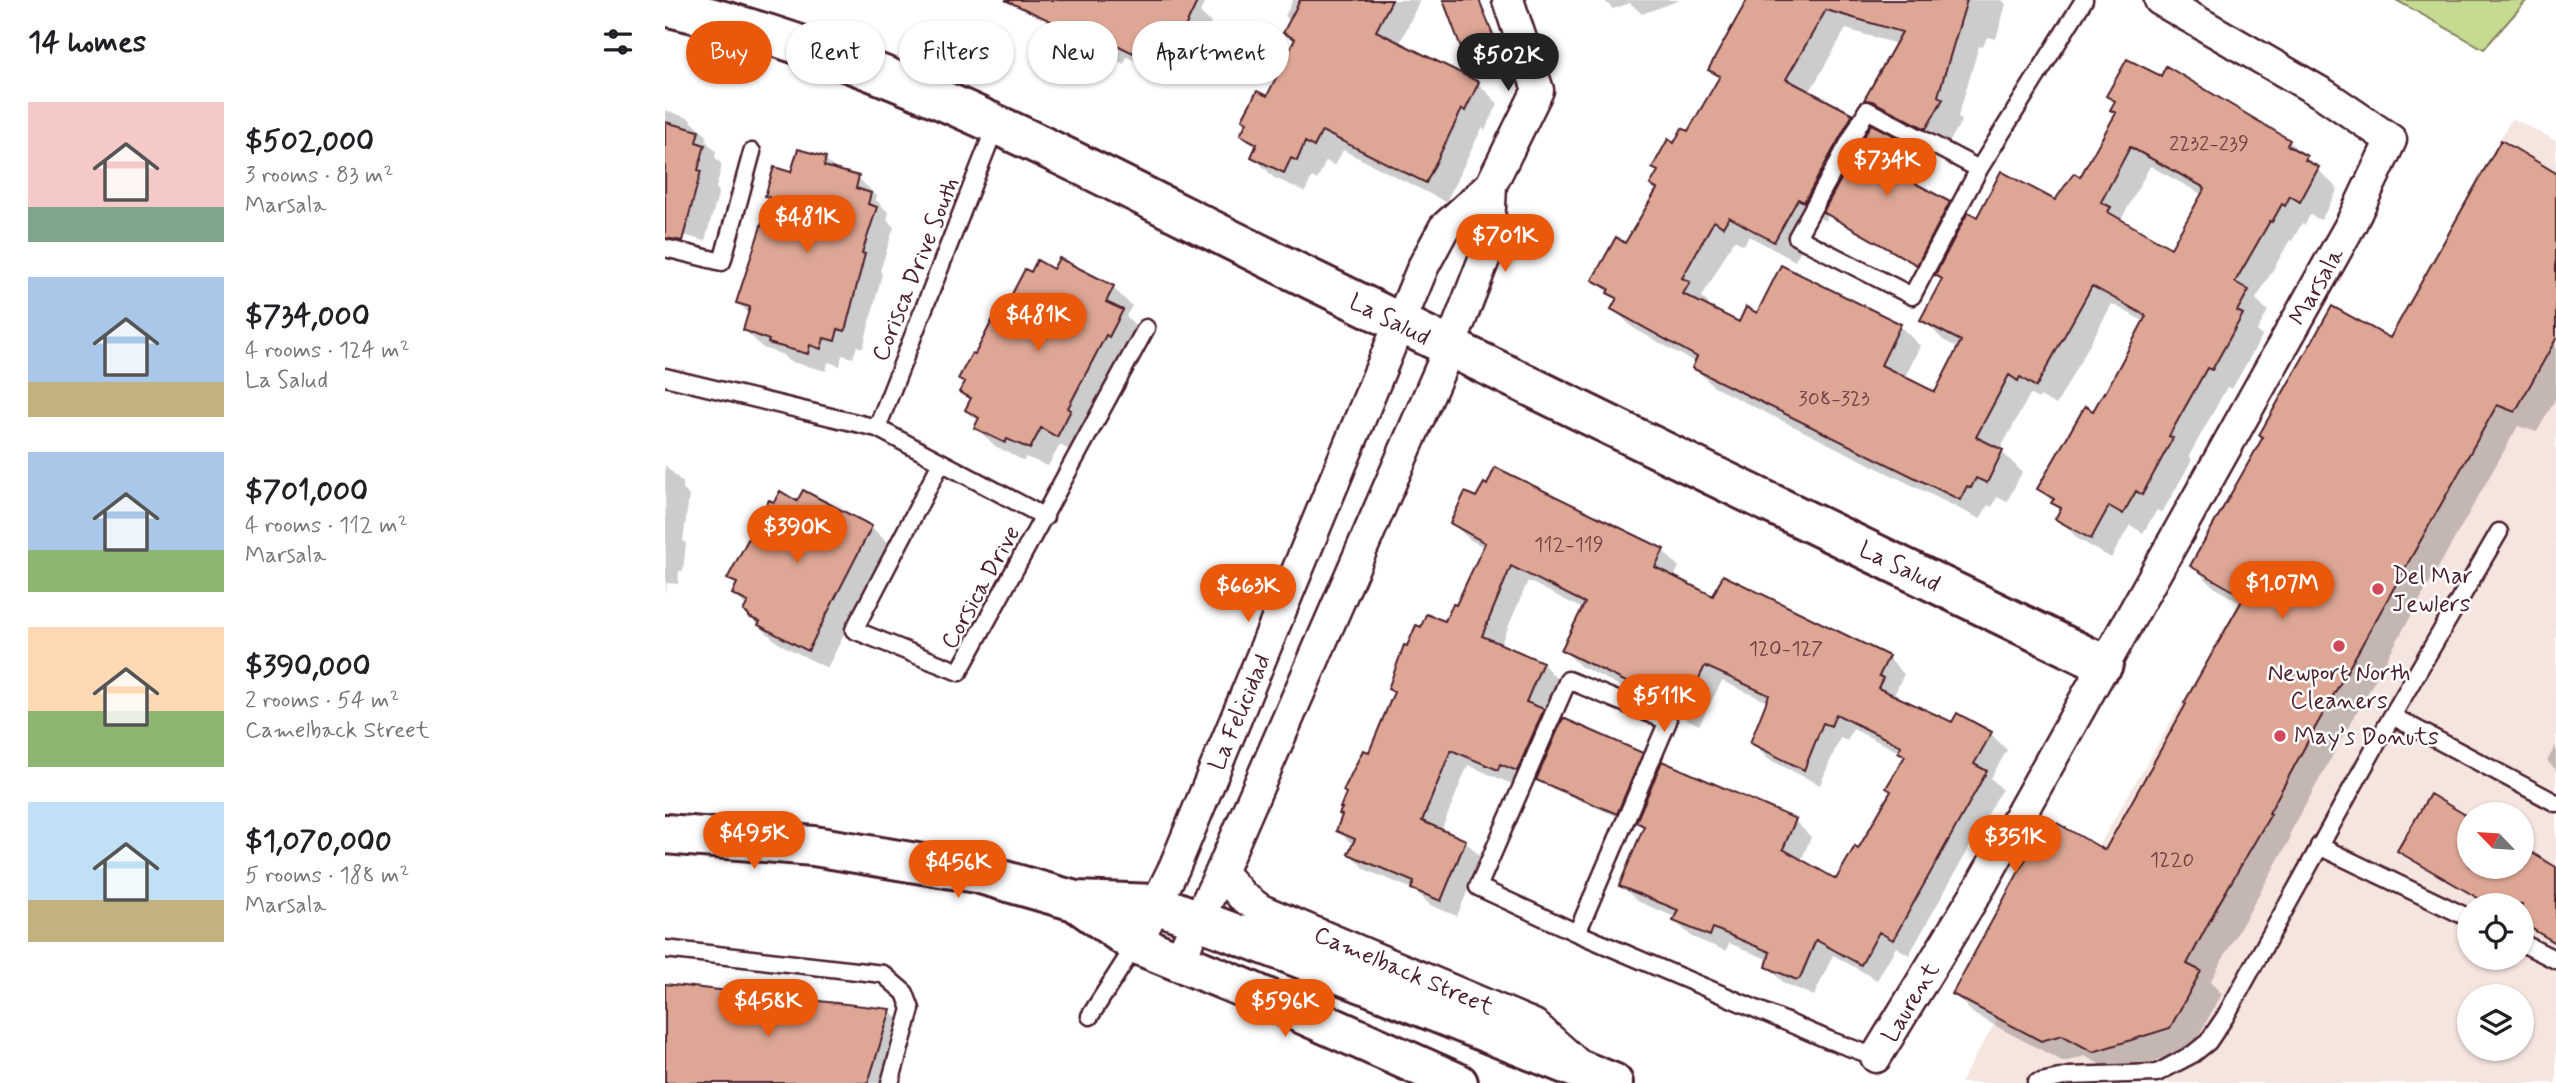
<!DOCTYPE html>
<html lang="en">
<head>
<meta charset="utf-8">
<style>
	:root { --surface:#fff; --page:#f2f2f2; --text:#202124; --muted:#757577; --accent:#ea580c }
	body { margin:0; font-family:Mynerve,sans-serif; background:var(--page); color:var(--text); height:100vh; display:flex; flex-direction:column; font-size:26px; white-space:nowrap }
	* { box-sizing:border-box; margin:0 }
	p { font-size:23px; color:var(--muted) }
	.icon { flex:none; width:38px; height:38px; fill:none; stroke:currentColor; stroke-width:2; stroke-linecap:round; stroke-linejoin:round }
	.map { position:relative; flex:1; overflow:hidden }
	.panel { display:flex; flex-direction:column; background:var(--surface); width:665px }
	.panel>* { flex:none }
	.guide { position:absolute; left:21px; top:21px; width:665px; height:63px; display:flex; gap:14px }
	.needle { width:46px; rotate:295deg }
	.controls { position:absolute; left:1792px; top:802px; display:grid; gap:14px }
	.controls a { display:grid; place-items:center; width:77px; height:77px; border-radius:50%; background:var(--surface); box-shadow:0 2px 5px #0004; font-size:35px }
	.price { position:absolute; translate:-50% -60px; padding:0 16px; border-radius:24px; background:var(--accent); color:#fff; font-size:23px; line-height:46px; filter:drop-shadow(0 2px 4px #0008) }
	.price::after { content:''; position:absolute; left:50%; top:42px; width:21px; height:16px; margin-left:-10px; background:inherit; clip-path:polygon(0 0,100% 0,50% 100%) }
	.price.current { background:#222; color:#fff }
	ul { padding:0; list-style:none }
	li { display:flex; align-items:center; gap:21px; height:175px; padding:0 28px }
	li span { display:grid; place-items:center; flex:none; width:196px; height:140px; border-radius:0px; color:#555 }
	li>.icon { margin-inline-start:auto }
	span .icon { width:84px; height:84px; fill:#fffc; stroke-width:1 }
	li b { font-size:30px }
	h2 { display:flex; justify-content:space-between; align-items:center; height:84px; padding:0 28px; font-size:30px }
	.pill { padding:0 24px; border-radius:32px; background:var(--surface); box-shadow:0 2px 5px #0004; font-size:24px; line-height:63px }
	.pill.current { background:var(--accent); color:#fff }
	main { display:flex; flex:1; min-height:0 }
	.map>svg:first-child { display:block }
	.built { fill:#f5e5df; fill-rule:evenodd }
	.green { fill:#c4db91; stroke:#877d5e; stroke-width:2 }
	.shadow { fill:#0003; fill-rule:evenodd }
	.building { fill:#dea795; stroke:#4a1f2b; stroke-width:2; fill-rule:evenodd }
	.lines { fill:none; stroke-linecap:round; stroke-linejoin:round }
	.service-casing { stroke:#4a1f2b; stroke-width:21 }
	.minor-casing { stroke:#4a1f2b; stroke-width:35 }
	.tertiary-casing { stroke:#4a1f2b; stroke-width:44 }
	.service { stroke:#fff; stroke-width:16 }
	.minor { stroke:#fff; stroke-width:30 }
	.tertiary { stroke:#fff; stroke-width:38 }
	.poi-dot { fill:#d1495b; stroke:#fff; stroke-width:2.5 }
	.labels { text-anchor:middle; stroke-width:5; stroke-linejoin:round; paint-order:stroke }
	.number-label { font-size:21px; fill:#6f4146 }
	.street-label { font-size:24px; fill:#4a1f2b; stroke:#fff }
	.poi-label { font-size:24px; fill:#4a1f2b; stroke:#fff; text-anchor:start }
</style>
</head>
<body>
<main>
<section class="panel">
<h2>14 homes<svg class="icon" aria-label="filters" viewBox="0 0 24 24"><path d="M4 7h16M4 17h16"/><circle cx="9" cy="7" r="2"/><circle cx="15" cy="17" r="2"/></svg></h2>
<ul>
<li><span style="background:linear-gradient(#f6c9c9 75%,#7fa58c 0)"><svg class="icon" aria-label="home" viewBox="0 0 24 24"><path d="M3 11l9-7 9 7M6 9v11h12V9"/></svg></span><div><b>$502,000</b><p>3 rooms · 83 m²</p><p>Marsala</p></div></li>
<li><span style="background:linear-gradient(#a9c7e8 75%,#c2b280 0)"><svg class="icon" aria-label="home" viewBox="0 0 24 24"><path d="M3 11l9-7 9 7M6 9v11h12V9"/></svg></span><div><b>$734,000</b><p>4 rooms · 124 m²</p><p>La Salud</p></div></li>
<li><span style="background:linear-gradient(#a9c7e8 70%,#8fb573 0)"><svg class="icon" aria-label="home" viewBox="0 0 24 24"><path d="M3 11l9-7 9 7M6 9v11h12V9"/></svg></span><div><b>$701,000</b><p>4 rooms · 112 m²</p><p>Marsala</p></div></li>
<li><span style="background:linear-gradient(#ffd9b3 60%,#8fb573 0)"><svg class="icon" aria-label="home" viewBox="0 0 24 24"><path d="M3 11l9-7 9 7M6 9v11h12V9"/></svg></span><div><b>$390,000</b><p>2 rooms · 54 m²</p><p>Camelback Street</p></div></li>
<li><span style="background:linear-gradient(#bfe0f5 70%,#c2b280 0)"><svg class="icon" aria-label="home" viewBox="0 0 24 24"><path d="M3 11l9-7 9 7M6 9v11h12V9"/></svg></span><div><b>$1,070,000</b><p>5 rooms · 188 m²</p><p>Marsala</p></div></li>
</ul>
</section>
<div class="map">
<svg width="1891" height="1083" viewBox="0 0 1891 1083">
	<rect width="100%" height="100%" fill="#fff"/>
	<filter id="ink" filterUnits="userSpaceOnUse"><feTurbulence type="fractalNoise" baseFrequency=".0143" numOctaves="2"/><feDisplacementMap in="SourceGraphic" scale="14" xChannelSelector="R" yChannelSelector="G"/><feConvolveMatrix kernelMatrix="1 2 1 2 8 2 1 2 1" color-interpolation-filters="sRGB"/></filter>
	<g filter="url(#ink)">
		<path class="built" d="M1847,118L1891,141V1083H1295L1524,691ZM1804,814H1857V866H1804ZM1804,905H1857V957H1804ZM1804,996H1857V1048H1804Z"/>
		<path class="green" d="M1731,0H1862L1819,49Z"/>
		<path class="shadow" d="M364,0H541L535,12L546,23L528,61L523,58L521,62L518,60L510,75L487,65L485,68L462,57L459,64L436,52L432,59L405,47Z
			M628,0H755L734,45L813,83L833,104L820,130L817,128L781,202L678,150L670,166L661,161L652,180L647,177L640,192L608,177L588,156L592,149L577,135L602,98L631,42L620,32L626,22L620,16Z
			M780,0H816L836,51L808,63L802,57Z
			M939,0H1015L977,14L965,3L948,9Z
			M1084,0H1337L1341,4L1331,39L1322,37L1318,47L1314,46L1293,117L1297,120L1281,148L1221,120L1201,100L1232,44L1181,29L1144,93L1187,116L1204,132L1250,149L1255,155L1241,180L1284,204L1290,209L1258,269L1163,215L1160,221L1153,217L1130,261L1084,236L1079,245L1069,240L1037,297L1044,304L1042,307L1075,324L1093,315L1235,326L1255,346L1239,379L1271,395L1295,349L1278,340L1258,319L1278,280L1272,274L1313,219L1390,202L1416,180L1452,115L1447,110L1451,103L1443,96L1624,141L1673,189L1656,220L1645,215L1640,225L1637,223L1627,241L1625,240L1591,299L1603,311L1592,331L1597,336L1567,389L1562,387L1524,456L1527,460L1497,513L1492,510L1478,533L1465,525L1446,558L1413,539L1393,518L1396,511L1375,489L1429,413L1480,322L1447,304L1391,405L1375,396L1373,399L1365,394L1335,450L1357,472L1342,502L1332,497L1327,507L1323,505L1315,519L1049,387L1029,367L1031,363L968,328L948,308L952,301L929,279L961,245L993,191L987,185L994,173L990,168L1024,134L1055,79L1045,70ZM1485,166L1538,195L1507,250L1456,220Z
			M0,110L23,118L42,136L41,141L51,151L50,157L57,165L51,188L54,191L40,241L0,230Z
			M160,159L173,172L193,178L212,196L211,200L224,213L222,220L229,227L215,271L217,274L198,348L192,346L188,358L177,355L175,366L163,362L161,371L123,361L118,355L98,348L80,330L85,314L73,303L105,198L102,195L127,175Z
			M1891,175V398L1872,432L1853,426L1671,749L1624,835L1626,837L1545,982L1557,994L1526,1049L1451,1073L1420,1056L1399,1062L1310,1015L1289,994L1440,852L1577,604L1549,587L1527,566L1725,340Z
			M394,260L448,288L467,306L461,316L475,330L411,454L395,445L383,466L361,457L359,461L330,446L311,427L314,422L302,409L306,401L297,392L301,384L295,378L366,274L389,271Z
			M0,465L18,483V489L24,496L18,541L21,543L18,571H14L13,584L2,583L1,594Z
			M133,503L206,527L225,545L162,668L113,643L104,635L80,611L82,607L69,594L73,587L65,578Z
			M787,523L998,551L1014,567L1009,578L1048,598L1223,658L1239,674L1230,693L1234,696L1232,699L1288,724L1326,734L1342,750L1326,778L1337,789L1244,955L1231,947L1212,980L1168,955L1149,996L1119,983L1103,967L1104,960L1064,943L1061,951L1027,937L1010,921L1012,918L972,901L956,885L980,829L973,822L1130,821L1146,837L1136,861L1171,881L1194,851L1227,792L1241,758L1236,753L1188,729L1182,741L1175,738L1155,785L1103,759L1087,743L1103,702L1057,681L1034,725L915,666L899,650L918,609L863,581L835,646L877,663L893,680L880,712L895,728L977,754L983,760L958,819L879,785L872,778L868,787L851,779L849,785L803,765L776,831L800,841L817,858L792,916L765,905L750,890L701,870L685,854L689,846L673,830L730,694L725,689L792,608L820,548L804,539Z
			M1891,745V770L1882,761Z
			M1766,796L1804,819V866H1857V849L1891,869V944L1857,924V905H1824L1740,856L1734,851Z
			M0,986L225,1011L248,1034L233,1083H0Z"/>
		<path class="building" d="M340,0H533L511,46L506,43L504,47L501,45L493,60L470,49L468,53L446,42L443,48L419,37L416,44L387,31L390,23Z
			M635,0H727L711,31L814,82L800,111L797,109L761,183L657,131L649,147L640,142L632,161L626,158L619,173L586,157L592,144L575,135L582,122L577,119L592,91L602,96L630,39L618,33Z
			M778,0H814L832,45L800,58Z
			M1082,0H1302L1273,96L1278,99L1261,129L1207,101L1199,100L1237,32L1161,10L1121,79L1188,114L1139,202L1133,199L1109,242L1064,217L1058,227L1049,221L1017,278L1025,282L1018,294L1074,322L1081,307L1092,313L1116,265L1236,324L1216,365L1270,392L1296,341L1255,320L1277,279L1270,275L1303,212L1312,217L1336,171L1390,200L1409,173L1415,177L1451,113L1445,110L1450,101L1441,96L1462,59L1496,76L1501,66L1625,140L1622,145L1642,156L1640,160L1654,167L1635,202L1625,196L1620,206L1617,204L1607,222L1605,221L1570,282L1584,290L1572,311L1578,314L1547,370L1542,368L1504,436L1508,438L1477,495L1471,491L1458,514L1444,506L1426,539L1390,519L1396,508L1386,503L1389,499L1372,489L1420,406L1428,411L1439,392L1440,393L1481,316L1427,286L1371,387L1355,377L1353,381L1344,375L1311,437L1338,450L1322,483L1311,478L1306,488L1302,486L1295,500L1027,368L1032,357L946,309L952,298L942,293L944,289L927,280L951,237L960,243L992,189L985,185L993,171L987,168L1003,139L1009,143L1017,128L1023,131L1055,76L1043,70ZM1465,147L1540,188L1506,248L1443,212L1446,207L1436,202Z
			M0,122L34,131L31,142L40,145L33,170L36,171L17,241L0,238Z
			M1206,124L1251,147L1235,175L1285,202L1252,265L1158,212Z
			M1836,140L1891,173V339L1850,412L1832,405L1650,728L1604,813L1606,814L1553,905L1522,964L1536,971L1505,1028L1428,1052L1397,1035L1376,1041L1287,994L1383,818L1440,850L1521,704L1519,703L1579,597L1525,566L1598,437L1594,435L1667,306L1725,338Z
			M133,149L161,157L159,166L194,176L191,188L206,193L203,204L212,207L197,253L200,254L180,331L173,329L170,341L159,338L156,349L145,345L143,354L103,343L104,340L78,330L85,307L71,303L95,229L104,197L100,196L109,167L126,172Z
			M394,258L449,286L441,302L458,310L444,337L441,335L403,408L406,410L392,437L376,428L365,449L342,439L340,443L309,428L314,418L300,410L306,398L294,392L300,382L293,379L307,353L310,354L333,309L338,311L360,269L366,272L372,260L388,269Z
			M830,467L999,549L990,567L1048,596L1058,575L1224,656L1214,676L1218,678L1213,688L1287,722L1292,713L1327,732L1309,764L1322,771L1228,940L1214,932L1196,965L1151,940L1135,978L1132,980L1101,967L1105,952L1048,928L1045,936L1008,921L1013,910L954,886L979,826L971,822L997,761L1131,819L1118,849L1171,879L1190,846L1193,849L1226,791L1221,788L1240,756L1233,752L1236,746L1171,714L1166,726L1158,723L1139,770L1085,743L1104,695L1040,666L1018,710L896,650L920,603L846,566L817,636L878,662L861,702L879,709L852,771L835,764L833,770L786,750L757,821L801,840L776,901L746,889L749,882L683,854L690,839L671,831L677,815L674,814L677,808H675L681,793L678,791L698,750L704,752L729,692L723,689L739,645L742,646L751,625L756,627L761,614L780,621L788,604L791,605L820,543L785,523L800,492L811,497L819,483L822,485Z
			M138,490L207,526L143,651L93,625L95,622L84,617V615L78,611L83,602L67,594L72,583L62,579L104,500L109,502L115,491L132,501Z
			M898,718L978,753L952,814L871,780Z
			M1765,794L1804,817V866H1857V847L1891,867V943L1857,923V905H1825L1732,851Z
			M0,984L226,1009L203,1083H0Z"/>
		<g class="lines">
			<defs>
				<path id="service" d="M1314,169L1202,110L1132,237L1247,296L1314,169L1419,0
					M0,248L57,262L87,152
					M0,377L212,428L380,517
					M212,428L331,125
					M276,463L189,630L294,672L481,328
					M1727,716L1891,803
					M1654,846L1804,918
					M912,933L1003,721L903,680L813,887L912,933L1164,1040L1211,1057
					M1857,943L1891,960
					M0,949L218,974L240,993L246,1009L225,1083
					M425,1016L471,944
					M1371,1083L1404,1076L1492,1073L1528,1054L1543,1042L1560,1017L1727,716L1834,532"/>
				<path id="minor" d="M556,872L577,896L596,910L869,1025L910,1062
					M471,944L509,868L758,267L779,228L826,185L873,90L843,0
					M513,962L556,872L784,349L823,249L826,185
					M1211,1057L1316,885L1686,224L1726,140L1660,95L1495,0"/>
				<path id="tertiary" d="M0,6C223,57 425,171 629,271C898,403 1168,534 1438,664
					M0,834L149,846L312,873L410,901L491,904L622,953L948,1083
					M410,901L471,944L579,988L793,1083"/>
			</defs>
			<use href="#service" class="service-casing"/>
			<use href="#minor" class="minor-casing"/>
			<use href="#tertiary" class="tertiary-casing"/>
			<use href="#service" class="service"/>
			<use href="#minor" class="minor"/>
			<use href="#tertiary" class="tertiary"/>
		</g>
	</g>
	<g class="poi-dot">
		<circle cx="1713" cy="589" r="7"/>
		<circle cx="1674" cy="646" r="7"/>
		<circle cx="1615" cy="736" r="7"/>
	</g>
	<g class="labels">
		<g class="number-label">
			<text x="1544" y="150">2232-239</text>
			<text x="1169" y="405">308-323</text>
			<text x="904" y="551">112-119</text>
			<text x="1121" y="655">120-127</text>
			<text x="1507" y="866">1220</text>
		</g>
		<g class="street-label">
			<text transform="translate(250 269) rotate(-68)" y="8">Corisca Drive South</text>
			<text transform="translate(1651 286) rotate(-60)" y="8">Marsala</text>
			<text transform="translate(725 319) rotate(27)" y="8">La Salud</text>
			<text transform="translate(1235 566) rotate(26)" y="8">La Salud</text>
			<text transform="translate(315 587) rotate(-61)" y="8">Corsica Drive</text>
			<text transform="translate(574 712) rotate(-67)" y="8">La Felicidad</text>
			<text transform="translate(739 970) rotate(23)" y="8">Camelback Street</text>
			<text transform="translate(1245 1002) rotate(-59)" y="8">Laurent</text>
		</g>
		<g class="poi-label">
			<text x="1727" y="583">Del Mar<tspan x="1727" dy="28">Jewlers</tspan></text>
			<text x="1674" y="680" text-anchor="middle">Newport North<tspan x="1674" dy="28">Cleaners</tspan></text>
			<text x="1629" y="744">May’s Donuts</text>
		</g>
	</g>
</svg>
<div class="controls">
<a><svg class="needle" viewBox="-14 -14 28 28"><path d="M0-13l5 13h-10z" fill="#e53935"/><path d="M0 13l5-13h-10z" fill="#757577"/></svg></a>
<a><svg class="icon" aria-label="locate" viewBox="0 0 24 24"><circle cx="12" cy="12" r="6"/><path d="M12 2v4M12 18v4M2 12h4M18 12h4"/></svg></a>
<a><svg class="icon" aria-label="layers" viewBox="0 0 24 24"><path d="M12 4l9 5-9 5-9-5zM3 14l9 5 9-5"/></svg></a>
</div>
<b class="price current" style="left:843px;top:93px">$502K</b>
<b class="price" style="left:1222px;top:198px">$734K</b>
<b class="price" style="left:142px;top:255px">$481K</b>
<b class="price" style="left:840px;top:274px">$701K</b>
<b class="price" style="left:373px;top:353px">$481K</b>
<b class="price" style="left:132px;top:565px">$390K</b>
<b class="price" style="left:1617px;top:621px">$1.07M</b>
<b class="price" style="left:583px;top:624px">$663K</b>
<b class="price" style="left:999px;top:734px">$511K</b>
<b class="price" style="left:89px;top:871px">$495K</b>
<b class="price" style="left:1350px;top:875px">$351K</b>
<b class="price" style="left:293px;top:900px">$456K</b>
<b class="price" style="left:103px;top:1039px">$458K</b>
<b class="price" style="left:620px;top:1039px">$596K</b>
<div class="guide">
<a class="pill current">Buy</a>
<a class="pill">Rent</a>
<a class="pill">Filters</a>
<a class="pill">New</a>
<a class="pill">Apartment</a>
</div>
</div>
</main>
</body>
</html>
